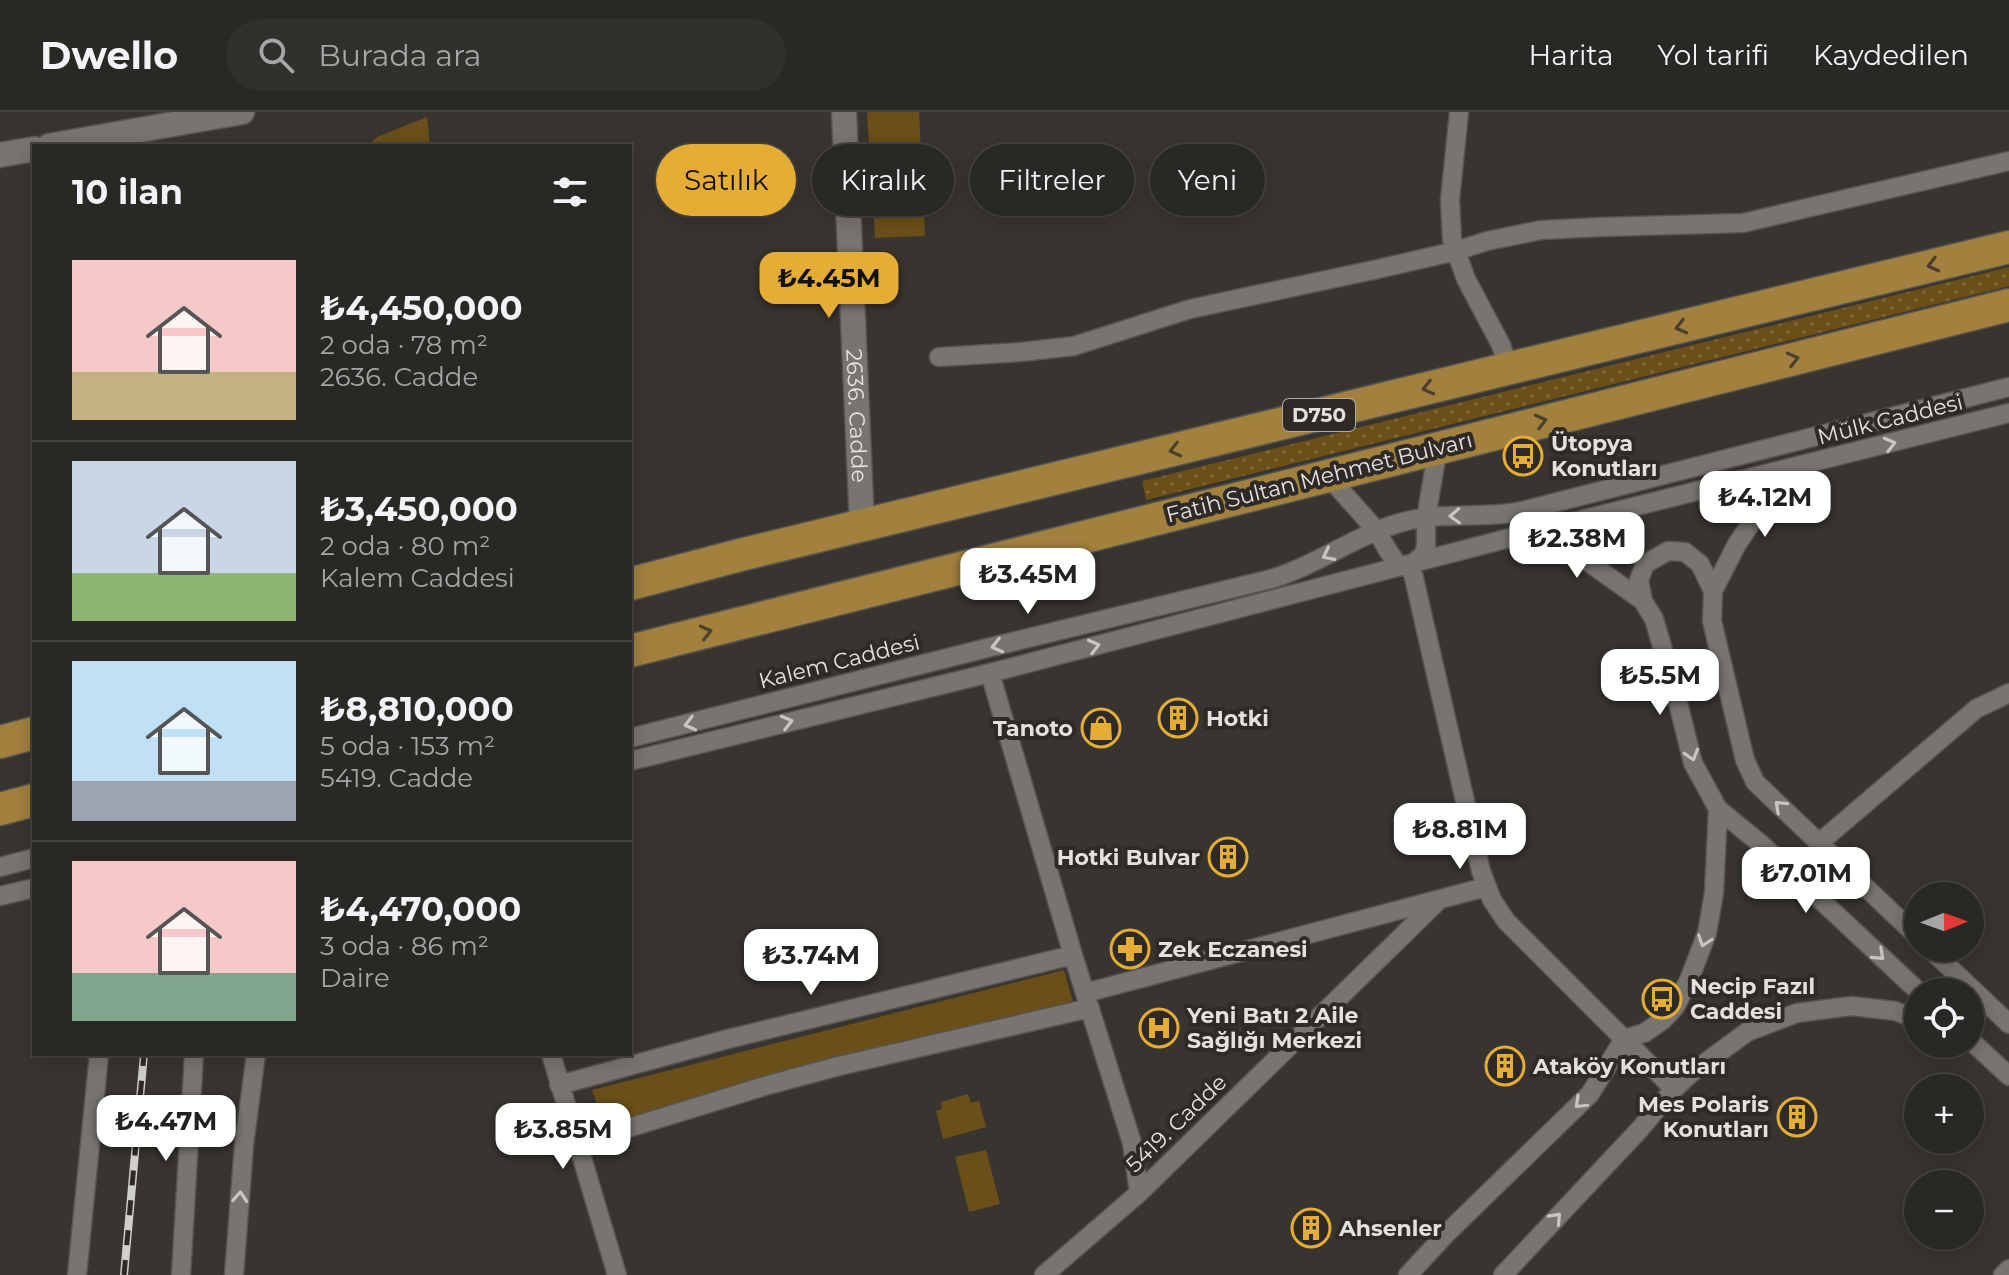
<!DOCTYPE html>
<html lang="tr">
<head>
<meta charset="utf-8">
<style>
	:root { --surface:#2a2824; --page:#32302c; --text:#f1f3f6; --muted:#a5a6a6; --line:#464441; --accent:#e6ad36 }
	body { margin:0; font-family:Montserrat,sans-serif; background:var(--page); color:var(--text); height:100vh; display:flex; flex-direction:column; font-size:30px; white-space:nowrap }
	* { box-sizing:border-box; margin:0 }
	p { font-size:26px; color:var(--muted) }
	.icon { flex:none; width:44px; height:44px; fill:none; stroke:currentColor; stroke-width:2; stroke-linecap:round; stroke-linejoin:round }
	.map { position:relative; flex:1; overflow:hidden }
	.panel { position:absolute; left:32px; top:32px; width:600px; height:912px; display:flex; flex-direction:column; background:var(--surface); border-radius:0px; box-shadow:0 4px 20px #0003,0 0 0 2px var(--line) }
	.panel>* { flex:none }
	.top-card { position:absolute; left:656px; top:32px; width:760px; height:72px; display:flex; gap:16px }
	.needle { width:52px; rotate:89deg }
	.controls { position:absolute; left:1904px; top:770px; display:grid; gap:16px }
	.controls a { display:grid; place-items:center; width:80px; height:80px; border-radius:50%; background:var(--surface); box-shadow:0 4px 20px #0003,0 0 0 2px var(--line); font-size:40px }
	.price { position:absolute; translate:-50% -68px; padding:0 18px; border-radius:16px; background:#fff; color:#222; font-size:26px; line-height:52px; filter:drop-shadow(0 2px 4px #0008) }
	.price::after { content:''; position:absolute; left:50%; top:48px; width:24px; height:18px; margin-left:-12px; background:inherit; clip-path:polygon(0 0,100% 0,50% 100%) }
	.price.current { background:var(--accent); color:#111 }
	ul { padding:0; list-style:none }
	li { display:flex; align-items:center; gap:24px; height:200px; padding:0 40px }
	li+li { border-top:2px solid var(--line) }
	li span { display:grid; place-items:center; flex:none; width:224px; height:160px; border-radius:0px; color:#555 }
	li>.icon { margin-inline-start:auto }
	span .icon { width:96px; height:96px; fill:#fffc; stroke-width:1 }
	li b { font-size:34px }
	h2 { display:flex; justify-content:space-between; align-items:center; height:96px; padding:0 40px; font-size:34px }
	.chip { padding:0 28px; border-radius:36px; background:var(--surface); box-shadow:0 4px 20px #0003,0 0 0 2px var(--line); font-size:28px; line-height:72px }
	.chip.current { background:var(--accent); color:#111 }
	header { display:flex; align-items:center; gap:48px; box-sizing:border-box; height:112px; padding:0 40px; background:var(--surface); border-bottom:2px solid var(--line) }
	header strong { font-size:38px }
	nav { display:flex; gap:44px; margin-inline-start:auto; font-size:28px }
	.search { width:560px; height:72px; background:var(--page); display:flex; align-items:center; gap:20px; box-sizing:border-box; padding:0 28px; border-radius:44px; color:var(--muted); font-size:30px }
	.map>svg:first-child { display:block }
	.grass { fill:url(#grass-dots) }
	.park { fill:#6a4f18 }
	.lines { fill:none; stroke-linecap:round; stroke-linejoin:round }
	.minor-casing { stroke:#56544f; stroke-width:21 }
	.tertiary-casing { stroke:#56544f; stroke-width:27 }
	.trunk-casing { stroke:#56544f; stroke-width:35 }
	.minor { stroke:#787570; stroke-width:18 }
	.tertiary { stroke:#787570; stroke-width:24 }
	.trunk { stroke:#a2813e; stroke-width:32 }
	.rail-casing { stroke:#d1cfcb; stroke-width:8 }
	.rail { stroke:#2e2b26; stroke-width:5; stroke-dasharray:15; stroke-linecap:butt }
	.oneway { stroke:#4b402c }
	.oneway2 { stroke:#c8c6c2 }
	.labels { text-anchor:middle; stroke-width:8; stroke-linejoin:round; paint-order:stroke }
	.shield { fill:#2e2b26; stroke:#adaaa7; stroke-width:2 }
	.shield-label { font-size:20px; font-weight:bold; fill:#e3e1de }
	.street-label { font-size:22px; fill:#e3e1de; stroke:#2e2b26 }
	.poi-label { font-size:22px; font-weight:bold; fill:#e3e1de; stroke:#2e2b26; text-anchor:start }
</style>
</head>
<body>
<header>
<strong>Dwello</strong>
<div class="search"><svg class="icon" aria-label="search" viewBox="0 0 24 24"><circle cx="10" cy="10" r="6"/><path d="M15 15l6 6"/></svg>Burada ara</div>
<nav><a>Harita</a><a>Yol tarifi</a><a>Kaydedilen</a></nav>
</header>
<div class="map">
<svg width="2009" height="1163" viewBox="0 0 2009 1163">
	<defs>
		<pattern id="grass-dots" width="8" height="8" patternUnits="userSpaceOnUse" patternTransform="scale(2)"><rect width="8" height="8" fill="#6a4f18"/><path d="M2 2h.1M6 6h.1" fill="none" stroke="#7f6839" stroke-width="1.8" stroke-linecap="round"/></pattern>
	</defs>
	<rect width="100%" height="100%" fill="#383530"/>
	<path class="grass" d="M2009,155V174L1146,388L1142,369Z"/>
	<path class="park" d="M867,0H919L925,124L875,126Z
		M427,5L430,34H367L377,25Z
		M1064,858L1073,890L604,1013L592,978Z
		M968,982L971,991L979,989L986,1015L943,1027L936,999L942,997L941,990Z
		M986,1038L1000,1092L969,1100L955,1045Z"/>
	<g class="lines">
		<defs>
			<path id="minor" d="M1459,0L1450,88L1452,128L1466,167L1501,233L1509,256
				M939,245L1021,240L1074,234L1190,197L1378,157L1456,139L1487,129L1541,118L1601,115L1743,111L2009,49
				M1787,358L1737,432L1713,479L1712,509L1745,648L1755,670L1918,825
				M1327,363L1377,419L1387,437L1398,453H1411L1422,444L1426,436V406L1438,335
				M1525,422L1584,447L1643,489
				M1411,453L1481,759L1492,788L1506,809L1674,977
				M1713,479L1700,452L1685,440L1668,439L1645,452L1639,468L1643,489L1654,507L1674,575L1693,651L1718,697L1762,733L1919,880
				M990,561L1073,843L1132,1031L1139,1081
				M630,626L983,537L1271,467C1318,453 1357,422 1403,410C1438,400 1474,406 1510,401C1518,400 1526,398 1534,396L2009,275
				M630,649L990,561L1525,422L2009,301
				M1819,731L1976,597L2009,581
				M0,755L34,746
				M0,784L34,776
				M1929,836L2009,912
				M1085,881L1486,775
				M1970,928L2009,964
				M551,942L617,1163
				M559,973L728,927L1073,843
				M576,1032L768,973L839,954L1090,896
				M77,1163L99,942
				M181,1163L194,942
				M234,1163L244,1033L256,942
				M1044,1163L1139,1081L1440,787
				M1408,1163L1447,1121L1590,982L1624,927L1644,921L1663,908L1675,895L1689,868L1707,821L1714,781L1718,697
				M1503,1163L1640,1017L1674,977L1690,962L1747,920L1797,901L1851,894L1895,899L1918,907
				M2003,1163L2009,1157"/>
			<g id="tertiary">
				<path id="s1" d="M844,0L862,414"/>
				<path d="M49,34L242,0"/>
				<path d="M0,43L34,37"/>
			</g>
			<path id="trunk" d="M630,472L740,443L2009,135
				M630,539L2009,193
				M0,630L34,621
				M0,697L34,688"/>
		</defs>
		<use href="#minor" class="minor-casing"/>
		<use href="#tertiary" class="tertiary-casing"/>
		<use href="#trunk" class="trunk-casing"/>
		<use href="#minor" class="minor"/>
		<use href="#tertiary" class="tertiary"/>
		<use href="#trunk" class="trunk"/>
		<defs>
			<path id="rail" d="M124,1163L144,942"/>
		</defs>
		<use href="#rail" class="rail-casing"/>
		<use href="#rail" class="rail"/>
	</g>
	<defs><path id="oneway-chevron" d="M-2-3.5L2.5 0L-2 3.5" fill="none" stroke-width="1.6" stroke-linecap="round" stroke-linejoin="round" transform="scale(2)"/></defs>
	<g class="oneway">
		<use href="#oneway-chevron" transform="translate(1933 153) rotate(166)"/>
		<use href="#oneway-chevron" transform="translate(1681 215) rotate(166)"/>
		<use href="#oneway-chevron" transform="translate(1793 247) rotate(-14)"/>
		<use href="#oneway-chevron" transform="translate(1428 276) rotate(166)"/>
		<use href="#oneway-chevron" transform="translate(1541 309) rotate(-14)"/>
		<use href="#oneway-chevron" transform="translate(1175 338) rotate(166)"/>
		<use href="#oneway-chevron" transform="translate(706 520) rotate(-14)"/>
	</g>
	<g class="oneway2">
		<use href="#oneway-chevron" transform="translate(1890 332) rotate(-14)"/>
		<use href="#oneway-chevron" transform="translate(1455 404) rotate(177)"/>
		<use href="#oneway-chevron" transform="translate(1328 443) rotate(153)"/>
		<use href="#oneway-chevron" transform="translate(997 534) rotate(166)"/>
		<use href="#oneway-chevron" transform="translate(1094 534) rotate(-14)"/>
		<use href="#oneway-chevron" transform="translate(787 610) rotate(-14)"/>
		<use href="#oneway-chevron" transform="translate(690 612) rotate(166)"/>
		<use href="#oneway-chevron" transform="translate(1692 643) rotate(73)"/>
		<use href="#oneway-chevron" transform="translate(1780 694) rotate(-137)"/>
		<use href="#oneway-chevron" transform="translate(1704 829) rotate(109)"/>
		<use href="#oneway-chevron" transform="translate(1879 843) rotate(43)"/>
		<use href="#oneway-chevron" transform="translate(1580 991) rotate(136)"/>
		<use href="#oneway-chevron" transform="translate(240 1085) rotate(-86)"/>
		<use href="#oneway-chevron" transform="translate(1556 1106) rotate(-47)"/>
	</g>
	<defs>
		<symbol id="bus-ring" viewBox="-11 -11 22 22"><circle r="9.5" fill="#2e2b26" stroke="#e6ad36" stroke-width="1.5"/><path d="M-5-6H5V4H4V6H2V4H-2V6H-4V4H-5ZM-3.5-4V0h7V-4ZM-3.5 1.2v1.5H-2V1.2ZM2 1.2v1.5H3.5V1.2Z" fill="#e6ad36"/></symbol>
		<symbol id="building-ring" viewBox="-11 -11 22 22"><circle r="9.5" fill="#2e2b26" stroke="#e6ad36" stroke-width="1.5"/><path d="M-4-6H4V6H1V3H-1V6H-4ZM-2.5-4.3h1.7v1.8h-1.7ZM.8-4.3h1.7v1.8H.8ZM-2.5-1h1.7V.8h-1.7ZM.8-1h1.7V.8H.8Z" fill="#e6ad36"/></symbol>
		<symbol id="shop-ring" viewBox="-11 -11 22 22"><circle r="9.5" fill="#2e2b26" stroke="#e6ad36" stroke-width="1.5"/><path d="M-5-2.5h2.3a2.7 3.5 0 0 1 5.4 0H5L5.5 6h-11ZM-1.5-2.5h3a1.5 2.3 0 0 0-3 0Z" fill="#e6ad36"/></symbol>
		<symbol id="pharmacy-ring" viewBox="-11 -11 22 22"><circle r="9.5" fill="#2e2b26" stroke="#e6ad36" stroke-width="1.5"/><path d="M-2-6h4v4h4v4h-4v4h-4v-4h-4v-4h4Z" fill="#e6ad36"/></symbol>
		<symbol id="hospital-ring" viewBox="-11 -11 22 22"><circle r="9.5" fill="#2e2b26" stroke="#e6ad36" stroke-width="1.5"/><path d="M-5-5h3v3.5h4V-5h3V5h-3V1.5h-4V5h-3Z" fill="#e6ad36"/></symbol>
	</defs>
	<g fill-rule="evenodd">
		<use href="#bus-ring" x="1501" y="322" width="44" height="44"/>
		<use href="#building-ring" x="1156" y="584" width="44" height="44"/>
		<use href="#shop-ring" x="1079" y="594" width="44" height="44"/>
		<use href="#building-ring" x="1206" y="723" width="44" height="44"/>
		<use href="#pharmacy-ring" x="1108" y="815" width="44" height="44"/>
		<use href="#bus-ring" x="1640" y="865" width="44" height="44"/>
		<use href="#hospital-ring" x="1137" y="894" width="44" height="44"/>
		<use href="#building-ring" x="1483" y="932" width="44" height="44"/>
		<use href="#building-ring" x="1775" y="983" width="44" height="44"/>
		<use href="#building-ring" x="1289" y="1094" width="44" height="44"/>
	</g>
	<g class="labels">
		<rect class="shield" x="1283" y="287" width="72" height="32" rx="6"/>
		<g class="shield-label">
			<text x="1319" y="310">D750</text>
		</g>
		<g class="street-label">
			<text dy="8" stroke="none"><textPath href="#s1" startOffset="304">2636. Cadde</textPath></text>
			<text transform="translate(1890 307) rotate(-14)" y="8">Mülk Caddesi</text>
			<text transform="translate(1319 365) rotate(-14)" y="8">Fatih Sultan Mehmet Bulvarı</text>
			<text transform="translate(839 549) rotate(-14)" y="8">Kalem Caddesi</text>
			<text transform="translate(1176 1011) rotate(-44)" y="8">5419. Cadde</text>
		</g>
		<g class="poi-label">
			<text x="1551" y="339">Ütopya<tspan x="1551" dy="25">Konutları</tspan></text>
			<text x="1206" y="614">Hotki</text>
			<text x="1073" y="624" text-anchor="end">Tanoto</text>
			<text x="1200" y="753" text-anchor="end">Hotki Bulvar</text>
			<text x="1158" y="845">Zek Eczanesi</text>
			<text x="1690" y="882">Necip Fazıl<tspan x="1690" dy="25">Caddesi</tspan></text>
			<text x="1187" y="911">Yeni Batı 2 Aile<tspan x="1187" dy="25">Sağlığı Merkezi</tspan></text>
			<text x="1533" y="962">Ataköy Konutları</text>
			<text x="1769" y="1000" text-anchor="end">Mes Polaris<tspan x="1769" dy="25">Konutları</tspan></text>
			<text x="1339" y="1124">Ahsenler</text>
		</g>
	</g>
</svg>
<div class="controls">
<a><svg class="needle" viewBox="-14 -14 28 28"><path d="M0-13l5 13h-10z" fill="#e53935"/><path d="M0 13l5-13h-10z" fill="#a5a6a6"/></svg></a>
<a><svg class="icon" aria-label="locate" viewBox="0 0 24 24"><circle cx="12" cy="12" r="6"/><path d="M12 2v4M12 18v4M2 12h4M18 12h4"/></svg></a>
<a>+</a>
<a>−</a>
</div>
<b class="price current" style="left:829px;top:208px">₺4.45M</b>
<b class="price" style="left:1765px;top:427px">₺4.12M</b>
<b class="price" style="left:1577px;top:468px">₺2.38M</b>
<b class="price" style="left:1028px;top:504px">₺3.45M</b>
<b class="price" style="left:1660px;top:605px">₺5.5M</b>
<b class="price" style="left:1460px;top:759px">₺8.81M</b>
<b class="price" style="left:1806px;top:803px">₺7.01M</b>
<b class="price" style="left:811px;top:885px">₺3.74M</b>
<b class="price" style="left:166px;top:1051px">₺4.47M</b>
<b class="price" style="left:563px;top:1059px">₺3.85M</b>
<div class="top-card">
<a class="chip current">Satılık</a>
<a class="chip">Kiralık</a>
<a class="chip">Filtreler</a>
<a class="chip">Yeni</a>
</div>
<section class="panel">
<h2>10 ilan<svg class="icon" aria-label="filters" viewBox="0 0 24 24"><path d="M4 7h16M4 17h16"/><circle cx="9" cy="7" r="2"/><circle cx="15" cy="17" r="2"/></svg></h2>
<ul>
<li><span style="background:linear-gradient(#f6c9c9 70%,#c2b280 0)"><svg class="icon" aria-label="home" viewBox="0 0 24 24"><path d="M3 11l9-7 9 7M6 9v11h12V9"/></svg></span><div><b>₺4,450,000</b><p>2 oda · 78 m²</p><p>2636. Cadde</p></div></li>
<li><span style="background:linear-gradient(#c9d6e8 70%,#8fb573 0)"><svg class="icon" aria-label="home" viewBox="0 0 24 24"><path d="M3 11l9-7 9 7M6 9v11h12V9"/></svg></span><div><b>₺3,450,000</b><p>2 oda · 80 m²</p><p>Kalem Caddesi</p></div></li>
<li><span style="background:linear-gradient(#bfe0f5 75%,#9aa5b1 0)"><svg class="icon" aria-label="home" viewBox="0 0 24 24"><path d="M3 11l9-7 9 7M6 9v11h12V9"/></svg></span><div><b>₺8,810,000</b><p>5 oda · 153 m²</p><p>5419. Cadde</p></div></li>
<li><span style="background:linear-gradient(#f6c9c9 70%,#7fa58c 0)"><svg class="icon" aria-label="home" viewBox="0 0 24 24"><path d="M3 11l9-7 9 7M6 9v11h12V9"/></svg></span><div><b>₺4,470,000</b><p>3 oda · 86 m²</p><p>Daire</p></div></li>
</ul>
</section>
</div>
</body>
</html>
